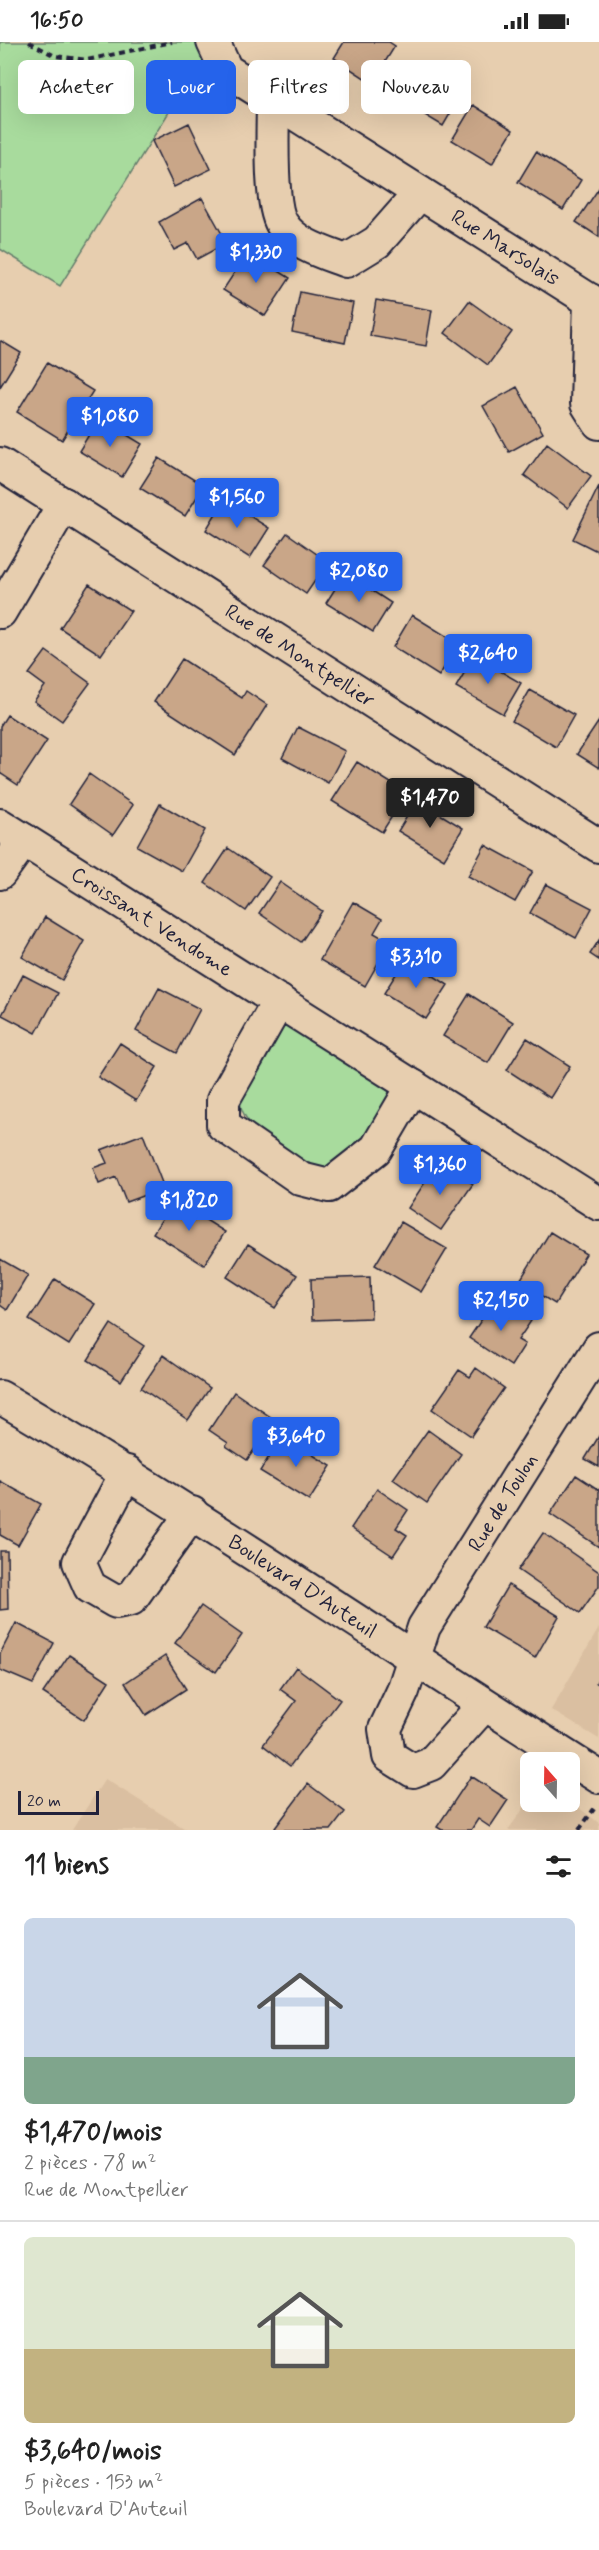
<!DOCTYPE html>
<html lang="fr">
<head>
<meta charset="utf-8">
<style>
	:root { --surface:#fff; --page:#f6f6f6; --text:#222; --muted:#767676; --line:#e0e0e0; --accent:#2563eb }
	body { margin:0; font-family:Mynerve,sans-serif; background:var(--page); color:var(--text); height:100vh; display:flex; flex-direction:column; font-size:22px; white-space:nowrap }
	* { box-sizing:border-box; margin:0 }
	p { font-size:20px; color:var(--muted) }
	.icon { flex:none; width:33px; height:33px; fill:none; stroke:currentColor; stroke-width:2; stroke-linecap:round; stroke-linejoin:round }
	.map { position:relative; height:1788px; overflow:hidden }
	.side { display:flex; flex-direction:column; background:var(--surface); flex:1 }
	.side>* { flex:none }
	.hud { position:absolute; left:18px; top:18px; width:564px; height:54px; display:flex; gap:12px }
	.needle { width:39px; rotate:340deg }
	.tools { position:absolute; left:520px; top:1710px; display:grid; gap:12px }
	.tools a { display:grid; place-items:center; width:60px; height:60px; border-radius:9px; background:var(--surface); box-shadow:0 6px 24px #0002; font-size:30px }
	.scale { position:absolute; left:18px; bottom:15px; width:81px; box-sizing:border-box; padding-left:6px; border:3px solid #22223b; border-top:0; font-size:16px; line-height:21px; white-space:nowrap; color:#22223b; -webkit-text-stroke:4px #e7ceaf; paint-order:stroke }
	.price { position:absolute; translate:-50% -51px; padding:0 14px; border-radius:6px; background:var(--accent); color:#fff; font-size:20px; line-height:39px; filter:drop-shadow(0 2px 3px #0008) }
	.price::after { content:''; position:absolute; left:50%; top:36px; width:18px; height:14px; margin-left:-9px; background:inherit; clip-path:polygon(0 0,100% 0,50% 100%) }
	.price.current { background:#222; color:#fff }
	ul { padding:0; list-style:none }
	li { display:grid; align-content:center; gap:12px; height:318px; padding:0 24px }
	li+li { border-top:2px solid var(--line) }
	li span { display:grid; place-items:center; height:186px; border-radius:9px; color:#555 }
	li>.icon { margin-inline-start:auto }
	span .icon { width:108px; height:108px; fill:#fffc; stroke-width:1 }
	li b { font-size:26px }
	h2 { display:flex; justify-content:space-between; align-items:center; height:72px; padding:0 24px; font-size:26px }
	.pill { padding:0 21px; border-radius:9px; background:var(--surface); box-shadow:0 6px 24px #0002; font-size:21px; line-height:54px }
	.pill.current { background:var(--accent); color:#fff }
	.status { display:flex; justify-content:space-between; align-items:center; height:42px; padding:0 30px; background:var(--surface); direction:ltr }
	.status svg { height:16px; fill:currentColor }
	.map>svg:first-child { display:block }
	.built { fill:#dabfa1 }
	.green { fill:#a8db9d; stroke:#657e6c; stroke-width:1.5 }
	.building { fill:#c9a688; stroke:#22223b; stroke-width:1.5 }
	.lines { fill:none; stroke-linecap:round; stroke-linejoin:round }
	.street-casing { stroke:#22223b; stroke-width:36 }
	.path { stroke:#22223b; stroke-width:4; stroke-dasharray:6 4.5; stroke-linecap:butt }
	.street { stroke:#e7ceaf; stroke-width:32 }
	.labels { text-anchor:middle; stroke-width:4.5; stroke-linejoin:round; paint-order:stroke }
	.street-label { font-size:21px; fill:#22223b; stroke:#e7ceaf }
</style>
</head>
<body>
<div class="status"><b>16:50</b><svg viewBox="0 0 49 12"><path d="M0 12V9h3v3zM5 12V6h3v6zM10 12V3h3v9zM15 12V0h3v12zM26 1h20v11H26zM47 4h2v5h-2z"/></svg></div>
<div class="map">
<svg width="599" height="1788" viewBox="0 0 599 1788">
	<rect width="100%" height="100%" fill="#e7ceaf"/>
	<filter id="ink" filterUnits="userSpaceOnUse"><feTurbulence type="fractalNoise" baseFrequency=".0167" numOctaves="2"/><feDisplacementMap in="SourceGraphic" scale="12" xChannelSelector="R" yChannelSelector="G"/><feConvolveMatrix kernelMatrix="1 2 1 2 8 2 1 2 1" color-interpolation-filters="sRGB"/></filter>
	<g filter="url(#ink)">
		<path class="built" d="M599,1586V1697L551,1668Z
			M105,1737L187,1788H72Z
			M531,1756V1760L570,1759L599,1781V1788H508Z"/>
		<path class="green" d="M0,0H213L226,28L174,62L60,244L0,207Z
			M284,980L390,1046L387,1059L349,1117L330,1131L318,1129C296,1115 232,1085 241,1052C245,1037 274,996 284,980Z"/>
		<path class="building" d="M344,0H389L395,4L372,41L334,16Z
			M412,25L460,55L443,84L395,55Z
			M473,63L513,88L492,122L452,98Z
			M189,81L211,127L174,145L152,99Z
			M536,110L581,138L563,168L518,140Z
			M599,146V195L576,180Z
			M202,156L227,201L197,217L188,201L174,208L159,180Z
			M248,210L290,236L265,274L223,248Z
			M300,250L353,261L345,301L292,290Z
			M376,258L432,268L426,304L370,294Z
			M469,259L512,290L488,323L445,291Z
			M1,299L21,311L0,345V300Z
			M47,321L93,349L62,398L17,370Z
			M517,345L543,391L509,410L483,364Z
			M99,376L142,402L122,435L79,409Z
			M547,401L591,434L568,466L524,433Z
			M159,416L204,444L185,474L140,446Z
			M599,444V510L573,497Z
			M224,458L269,486L250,516L206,488Z
			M287,491L328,520L306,552L264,523Z
			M345,531L391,561L373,590L326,561Z
			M89,542L131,569L101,613L60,586Z
			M412,573L459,602L439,634L393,605Z
			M46,609L90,641L62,679L34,659L45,644L29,632Z
			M474,614L521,641L503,672L456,645Z
			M182,617L242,656L246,649L267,663L235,713L154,660Z
			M530,648L574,673L556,705L512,679Z
			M7,673L47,699L18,743L0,731V684Z
			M599,679V726L577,712Z
			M298,685L345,709L328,741L282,716Z
			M357,720L407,751L382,790L332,759Z
			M89,732L133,763L113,793L69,762Z
			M417,758L463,786L444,817L398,789Z
			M160,762L205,788L182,829L137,804Z
			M485,803L533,829L515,860L468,834Z
			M228,806L270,835L246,869L205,841Z
			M280,840L322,869L301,900L259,871Z
			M546,842L592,866L576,896L530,871Z
			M353,860L382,877L374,891L390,900L365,944L320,918Z
			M45,875L84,899L62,938L22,915Z
			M599,898V918L590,912Z
			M406,916L448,943L426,977L384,951Z
			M23,933L58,951L36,991L2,973Z
			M159,946L200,967L177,1011L136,989Z
			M469,952L513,980L488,1021L443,994Z
			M527,996L570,1024L550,1056L507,1028Z
			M120,1001L157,1025L136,1059L98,1035Z
			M143,1092L164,1146L126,1160L116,1135L99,1142L93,1126L107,1121L101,1108Z
			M439,1119L473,1142L441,1188L408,1166Z
			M174,1158L225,1190L204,1223L153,1191Z
			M401,1180L447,1207L421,1250L375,1223Z
			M550,1190L586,1212L555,1262L519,1240Z
			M248,1202L297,1233L275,1266L227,1235Z
			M0,1217L28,1233L7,1268L0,1263Z
			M370,1235L371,1276L312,1278L311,1237Z
			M55,1237L95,1262L69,1303L29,1278Z
			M496,1256L531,1279L518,1298L525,1302L511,1324L469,1296Z
			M111,1282L144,1304L121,1339L88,1318Z
			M163,1313L210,1346L188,1378L141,1346Z
			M476,1326L504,1346L471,1394L432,1367L459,1328L470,1335Z
			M234,1350L275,1378L247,1418L226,1404L228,1401L209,1388Z
			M428,1388L461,1412L427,1461L393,1437Z
			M282,1394L331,1424L309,1459L260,1429Z
			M599,1394V1425L585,1417Z
			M576,1433L599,1448V1505L550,1472Z
			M0,1439L41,1462L18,1503L0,1493Z
			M377,1447L408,1468L396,1486L407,1493L393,1514L351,1486Z
			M543,1491L599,1530V1544L580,1571L518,1528Z
			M0,1509H7L8,1567L0,1568Z
			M508,1543L559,1574L535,1616L483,1585Z
			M201,1564L242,1593L216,1630L175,1601Z
			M16,1581L54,1601L33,1642L0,1628V1612Z
			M69,1613L109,1639L84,1678L43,1651Z
			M165,1614L186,1647L146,1673L125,1641Z
			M296,1625L340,1658L290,1724L263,1703L296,1659L280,1647Z
			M471,1734L508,1758L490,1785L478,1777L471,1788H442L437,1785Z
			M308,1742L345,1770L331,1788H277L275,1786Z"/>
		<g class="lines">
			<defs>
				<g id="street">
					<path id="s1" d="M213,0L226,28L599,264"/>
					<path d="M273,57C273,85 269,161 282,182C295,203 325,211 346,219L377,200L420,151"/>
					<path d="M590,258L587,362L599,381"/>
					<path id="s2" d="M0,422L599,804"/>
					<path d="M0,570L64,462"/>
					<path id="s3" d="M0,783L599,1162"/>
					<path d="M0,831L24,798"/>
					<path d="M279,959L223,1058V1083L301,1137L329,1144L376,1107L413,1044"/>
					<path id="s4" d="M0,1355C204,1475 399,1609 599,1735"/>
					<path d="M127,1430L79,1520L90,1545L116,1560L131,1557L192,1471"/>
					<path id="s5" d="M484,1663L431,1722L413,1729L389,1714L385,1687L403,1649L424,1585L599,1306"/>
				</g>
			</defs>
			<use href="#street" class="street-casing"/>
			<path class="path" d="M29,0L55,14L87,18L172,0
				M597,1642L599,1638
				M579,1788L594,1767"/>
			<use href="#street" class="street"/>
		</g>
	</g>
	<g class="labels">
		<g class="street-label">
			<text dy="7" stroke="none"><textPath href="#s1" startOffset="362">Rue Marsolais</textPath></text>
			<text dy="7" stroke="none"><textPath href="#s2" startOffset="356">Rue de Montpellier</textPath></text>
			<text dy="7" stroke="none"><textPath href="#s3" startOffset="180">Croissant Vendome</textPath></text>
			<text dy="7" stroke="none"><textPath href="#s5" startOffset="411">Rue de Toulon</textPath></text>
			<text dy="7" stroke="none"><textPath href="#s4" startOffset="357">Boulevard D'Auteuil</textPath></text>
		</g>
	</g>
</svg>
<div class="tools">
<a><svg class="needle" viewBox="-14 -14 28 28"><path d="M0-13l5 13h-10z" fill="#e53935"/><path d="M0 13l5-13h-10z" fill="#767676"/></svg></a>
</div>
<div class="scale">20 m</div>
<b class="price" style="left:256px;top:242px">$1,330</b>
<b class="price" style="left:110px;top:406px">$1,080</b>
<b class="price" style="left:237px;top:487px">$1,560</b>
<b class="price" style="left:359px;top:561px">$2,080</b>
<b class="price" style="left:488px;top:643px">$2,640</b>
<b class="price current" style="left:430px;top:787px">$1,470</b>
<b class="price" style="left:416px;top:947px">$3,310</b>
<b class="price" style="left:440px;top:1154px">$1,360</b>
<b class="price" style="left:189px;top:1190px">$1,820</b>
<b class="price" style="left:501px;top:1290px">$2,150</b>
<b class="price" style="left:296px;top:1426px">$3,640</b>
<div class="hud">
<a class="pill">Acheter</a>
<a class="pill current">Louer</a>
<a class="pill">Filtres</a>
<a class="pill">Nouveau</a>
</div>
</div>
<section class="side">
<h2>11 biens<svg class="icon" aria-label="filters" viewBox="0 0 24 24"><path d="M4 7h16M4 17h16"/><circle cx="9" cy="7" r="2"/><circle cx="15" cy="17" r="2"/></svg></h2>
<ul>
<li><span style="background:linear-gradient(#c9d6e8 75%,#7fa58c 0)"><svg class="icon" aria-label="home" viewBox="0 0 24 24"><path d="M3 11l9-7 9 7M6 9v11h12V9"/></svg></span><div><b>$1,470/mois</b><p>2 pièces · 78 m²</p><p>Rue de Montpellier</p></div></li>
<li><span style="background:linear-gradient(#dfe7d0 60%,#c2b280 0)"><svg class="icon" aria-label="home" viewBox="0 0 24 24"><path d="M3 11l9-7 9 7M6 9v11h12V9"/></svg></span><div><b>$3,640/mois</b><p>5 pièces · 153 m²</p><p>Boulevard D'Auteuil</p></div></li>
</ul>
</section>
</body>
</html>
